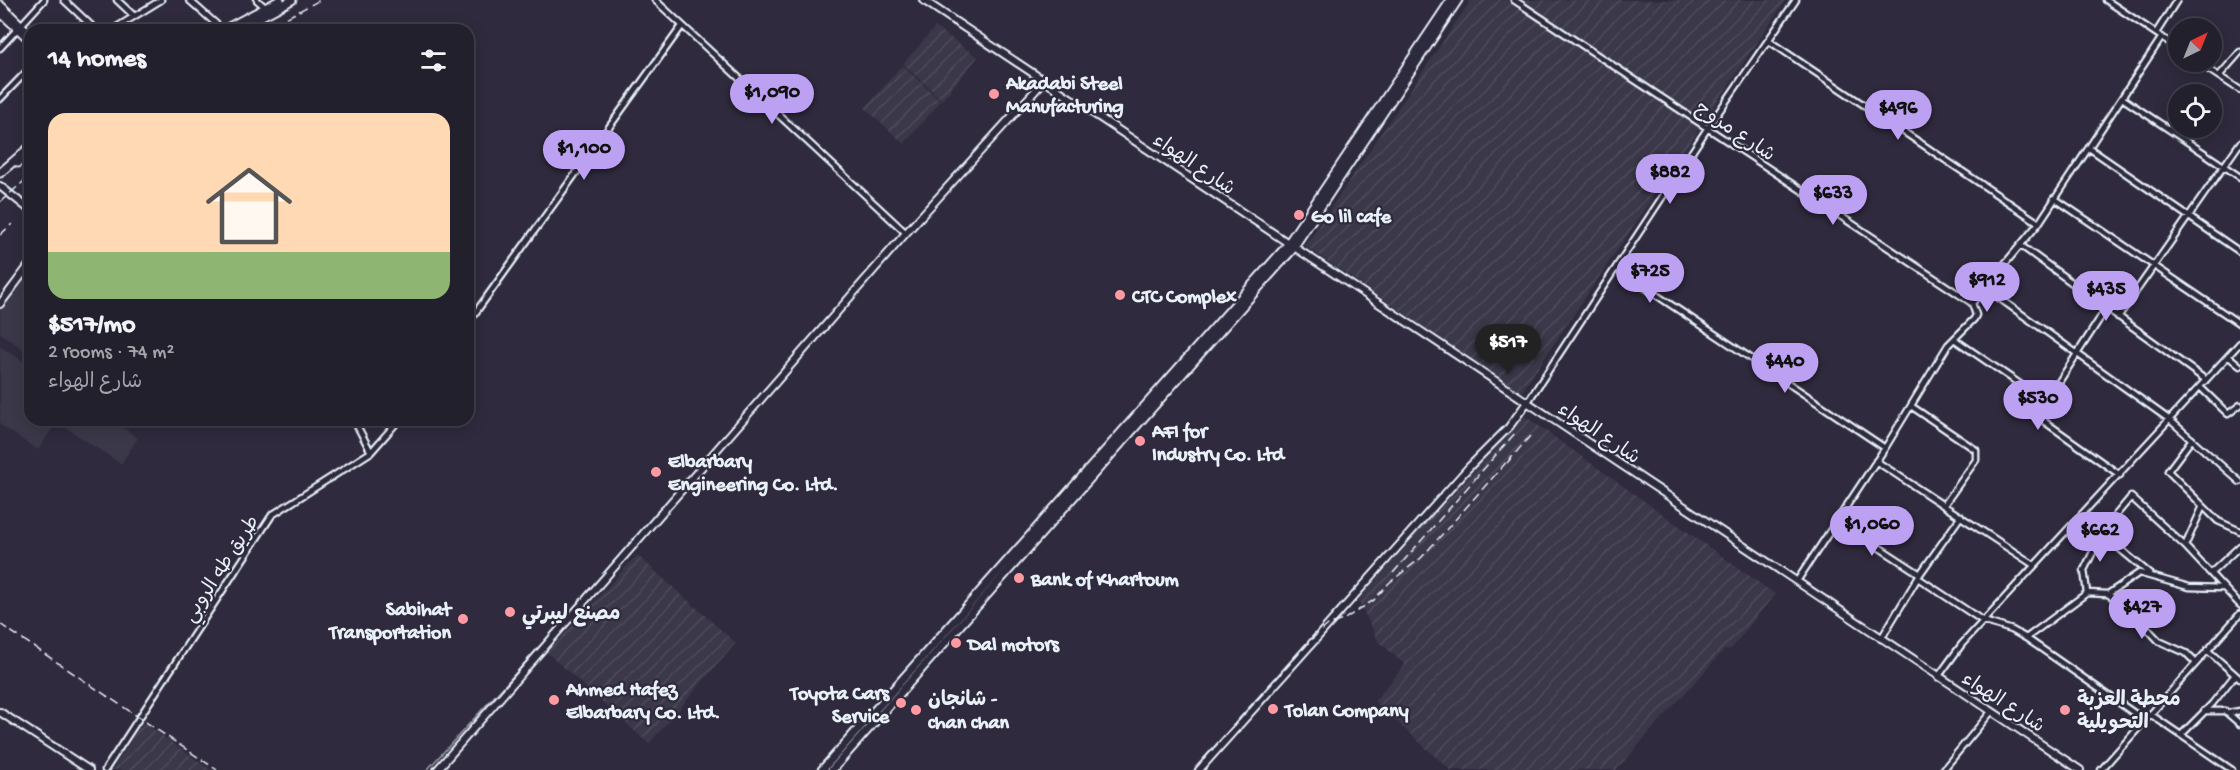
<!DOCTYPE html>
<html lang="en">
<head>
<meta charset="utf-8">
<style>
	:root { --surface:#23202e; --page:#2f2d3a; --text:#f1f3f6; --muted:#a3a3aa; --line:#403e4a; --accent:#bca0f2 }
	body { margin:0; font-family:"Gochi Hand","Playpen Sans Arabic",sans-serif; background:var(--page); color:var(--text); height:100vh; display:flex; flex-direction:column; font-size:22px; white-space:nowrap }
	* { box-sizing:border-box; margin:0 }
	p { font-size:20px; color:var(--muted) }
	.icon { flex:none; width:33px; height:33px; fill:none; stroke:currentColor; stroke-width:2; stroke-linecap:round; stroke-linejoin:round }
	.map { position:relative; flex:1; overflow:hidden }
	.drawer { position:absolute; left:24px; top:24px; width:450px; height:402px; display:flex; flex-direction:column; background:var(--surface); border-radius:18px; box-shadow:0 3px 15px #0003,0 0 0 2px var(--line) }
	.drawer>* { flex:none }
	.needle { width:39px; rotate:43deg }
	.controls { position:absolute; left:2168px; top:18px; display:grid; gap:12px }
	.controls a { display:grid; place-items:center; width:54px; height:54px; border-radius:50%; background:var(--surface); box-shadow:0 3px 15px #0003,0 0 0 2px var(--line); font-size:30px }
	.price { position:absolute; translate:-50% -51px; padding:0 14px; border-radius:21px; background:var(--accent); color:#111; font-size:20px; line-height:39px; filter:drop-shadow(0 2px 3px #0008) }
	.price::after { content:''; position:absolute; left:50%; top:36px; width:18px; height:14px; margin-left:-9px; background:inherit; clip-path:polygon(0 0,100% 0,50% 100%) }
	.price.on { background:#222; color:#fff }
	ul { padding:0; list-style:none }
	li { display:grid; align-content:center; gap:12px; height:318px; padding:0 24px }
	li span { display:grid; place-items:center; height:186px; border-radius:18px; color:#555 }
	li>.icon { margin-inline-start:auto }
	span .icon { width:108px; height:108px; fill:#fffc; stroke-width:1 }
	li b { font-size:26px }
	h2 { display:flex; justify-content:space-between; align-items:center; height:72px; padding:0 24px; font-size:26px }
	.map>svg:first-child { display:block }
	.built { fill:#3b3749 }
	.industrial { fill:url(#industrial-furrows) }
	.lines { fill:none; stroke-linecap:round; stroke-linejoin:round }
	.stream { stroke:#9c9fab; stroke-width:1.5 }
	.street-casing { stroke:#e8f1f8; stroke-width:9 }
	.secondary-casing { stroke:#e8f1f8; stroke-width:10 }
	.primary-casing { stroke:#e8f1f8; stroke-width:11 }
	.street { stroke:#2f2a3d; stroke-width:4.5 }
	.secondary { stroke:#2f2a3d; stroke-width:6 }
	.primary { stroke:#2f2a3d; stroke-width:7 }
	.rail { stroke:#e8f1f8; stroke-width:1.5; stroke-dasharray:9 4.5; stroke-linecap:butt }
	.poi-dot { fill:#ff9aa2; stroke:#2f2a3d; stroke-width:2 }
	.labels { text-anchor:middle; stroke-width:4.5; stroke-linejoin:round; paint-order:stroke }
	.poi-label { font-size:20px; font-weight:bold; fill:#e8f1f8; stroke:#2f2a3d; text-anchor:start }
	.street-label { font-size:20px; fill:#e8f1f8; stroke:#2f2a3d }
</style>
</head>
<body>
<div class="map">
<svg width="2240" height="770" viewBox="0 0 2240 770">
	<defs>
		<pattern id="industrial-furrows" width="10" height="10" patternUnits="userSpaceOnUse" patternTransform="scale(1.5)"><rect width="10" height="10" fill="#3b3749"/><path d="M-1 1l2-2M0 10L10 0M9 11l2-2" fill="none" stroke="#4e4b5b"/></pattern>
	</defs>
	<rect width="100%" height="100%" fill="#2f2a3d"/>
	<filter id="ink" filterUnits="userSpaceOnUse"><feTurbulence type="fractalNoise" baseFrequency=".0167" numOctaves="2"/><feDisplacementMap in="SourceGraphic" scale="12" xChannelSelector="R" yChannelSelector="G"/><feConvolveMatrix kernelMatrix="1 2 1 2 8 2 1 2 1" color-interpolation-filters="sRGB"/></filter>
	<g filter="url(#ink)">
		<path class="built" d="M30,258V354L0,333V302Z
			M0,346L30,366V420H112L138,438L121,464L57,422L38,450L0,425Z"/>
		<path class="industrial" d="M1471,0H1786L1521,393L1305,246Z
			M935,27L978,57L942,100L903,64Z
			M902,65L941,101L904,144L865,108Z
			M1522,414L1775,594L1731,649L1724,650L1616,770H1450L1374,701L1405,665L1378,641L1358,600Z
			M637,555L736,643L649,744L547,653Z
			M143,722L211,770H112Z"/>
		<g class="lines">
			<path class="stream" d="M427,770L554,631"/>
			<defs>
				<path id="street" d="M64,0L96,30
					M117,0L134,16
					M189,0L223,30
					M257,0L266,8
					M655,0L906,233
					M1514,0L1972,303
					M2106,0L2178,48
					M112,30L161,0
					M2156,33L2177,0
					M1769,41L2039,223
					M0,48L44,0
					M2197,62L2240,90
					M2219,76L2240,52
					M2122,98L2240,177
					M0,99L30,68
					M2089,148L2240,252
					M2054,198L2240,324
					M2020,245L2206,380
					M1616,268L1885,448
					M1985,288L2170,420L2240,482
					M2106,309L2046,402L2042,417L2045,422L2120,475
					M2118,317L2240,143
					M468,323L682,26
					M1954,339L2046,402
					M2228,356L2240,366
					M2200,387L2228,414L2240,405
					M1529,400L1707,129L1796,0
					M1911,406L1976,450V460L1944,505
					M354,420L371,452
					M2192,439L2168,471L2218,521L2240,531
					M1876,461L2034,565
					M1837,520L1920,574
					M2102,534L2149,573
					M2185,546L2203,506
					M2211,573L2240,546
					M1918,578L1983,621L2012,630L2026,638L2144,720
					M1797,581L1885,448L1948,345L1974,319L1976,315L1972,303L2039,223L2162,37
					M2087,593L2084,570L2105,528L2131,497L2185,546L2240,605
					M2108,594L2139,573L2189,587L2223,588
					M2026,638L2087,593L2108,594L2133,613L2159,641L2186,653L2196,663
					M1881,639L1920,574L1961,516
					M2207,650L2240,679
					M1938,677L1962,644L2240,343
					M2204,711H2225L2240,724
					M2228,713L2240,711
					M2150,714L2232,770
					M2181,735L2212,704L2235,675
					M105,770L272,515L371,452L399,420
					M1943,770L1991,712
					M2101,770L2240,614"/>
				<path id="secondary" d="M923,0L2080,770
					M0,186L30,210
					M0,304L30,264
					M0,712L89,770
					M437,770L906,233L1044,81
					M1199,770L1469,467L1509,427L1528,401"/>
				<path id="primary" d="M0,5L30,34
					M0,12L30,40
					M223,30L280,0
					M236,30L292,0
					M18,163L30,153
					M0,173L30,147
					M822,770L1285,248L1451,0
					M832,770L1291,251L1458,0"/>
			</defs>
			<use href="#street" class="street-casing"/>
			<use href="#secondary" class="secondary-casing"/>
			<use href="#primary" class="primary-casing"/>
			<use href="#street" class="street"/>
			<use href="#secondary" class="secondary"/>
			<use href="#primary" class="primary"/>
			<path class="rail" d="M263,30L320,0
				M0,202L30,176
				M0,235L12,224
				M1507,463L1530,436
				M1393,573L1515,433
				M0,624L217,770
				M1194,770L1315,636L1328,625L1343,620L1374,600L1389,583L1421,558L1511,457"/>
		</g>
	</g>
	<g class="poi-dot">
		<circle cx="994" cy="94" r="6"/>
		<circle cx="1299" cy="215" r="6"/>
		<circle cx="1120" cy="295" r="6"/>
		<circle cx="1140" cy="441" r="6"/>
		<circle cx="656" cy="472" r="6"/>
		<circle cx="1019" cy="578" r="6"/>
		<circle cx="510" cy="612" r="6"/>
		<circle cx="463" cy="619" r="6"/>
		<circle cx="956" cy="643" r="6"/>
		<circle cx="554" cy="700" r="6"/>
		<circle cx="901" cy="703" r="6"/>
		<circle cx="1273" cy="709" r="6"/>
		<circle cx="916" cy="710" r="6"/>
		<circle cx="2065" cy="710" r="6"/>
	</g>
	<g class="labels">
		<g class="poi-label">
			<text x="1006" y="89">Akadabi Steel<tspan x="1006" dy="23">Manufacturing</tspan></text>
			<text x="1311" y="222">Go lil cafe</text>
			<text x="1132" y="302">CTC Complex</text>
			<text x="1152" y="437">AFI for<tspan x="1152" dy="23">Industry Co. Ltd</tspan></text>
			<text x="668" y="467">Elbarbary<tspan x="668" dy="23">Engineering Co. Ltd.</tspan></text>
			<text x="1031" y="585">Bank of Khartoum</text>
			<text x="451" y="615" text-anchor="end">Sabihat<tspan x="451" dy="23">Transportation</tspan></text>
			<text x="522" y="619">مصنع ليبرتي</text>
			<text x="968" y="650">Dal motors</text>
			<text x="566" y="695">Ahmed Hafez<tspan x="566" dy="23">Elbarbary Co. Ltd.</tspan></text>
			<text x="889" y="699" text-anchor="end">Toyota Cars<tspan x="889" dy="23">Service</tspan></text>
			<text x="928" y="705">شانجان -<tspan x="928" dy="23">chan chan</tspan></text>
			<text x="2077" y="705">محطة العزبة<tspan x="2077" dy="23">التحويلية</tspan></text>
			<text x="1285" y="716">Tolan Company</text>
		</g>
		<g class="street-label">
			<text transform="translate(1736 130) rotate(34)" y="7">شارع مروج</text>
			<text transform="translate(1195 163) rotate(34)" y="7">شارع الهواء</text>
			<text transform="translate(1600 432) rotate(34)" y="7">شارع الهواء</text>
			<text transform="translate(220 568) rotate(-57)" y="7">طريق طه الروبي</text>
			<text transform="translate(2004 701) rotate(33)" y="7">شارع الهواء</text>
		</g>
	</g>
</svg>
<div class="controls">
<a><svg class="needle" viewBox="-14 -14 28 28"><path d="M0-13l5 13h-10z" fill="#e53935"/><path d="M0 13l5-13h-10z" fill="#a3a3aa"/></svg></a>
<a><svg class="icon" aria-label="locate" viewBox="0 0 24 24"><circle cx="12" cy="12" r="6"/><path d="M12 2v4M12 18v4M2 12h4M18 12h4"/></svg></a>
</div>
<b class="price" style="left:772px;top:125px">$1,090</b>
<b class="price" style="left:1898px;top:141px">$496</b>
<b class="price" style="left:584px;top:181px">$1,100</b>
<b class="price" style="left:1670px;top:205px">$882</b>
<b class="price" style="left:1833px;top:226px">$633</b>
<b class="price" style="left:1650px;top:304px">$725</b>
<b class="price" style="left:1987px;top:313px">$912</b>
<b class="price" style="left:2106px;top:322px">$435</b>
<b class="price on" style="left:1508px;top:375px">$517</b>
<b class="price" style="left:1785px;top:394px">$440</b>
<b class="price" style="left:2038px;top:431px">$530</b>
<b class="price" style="left:1872px;top:557px">$1,060</b>
<b class="price" style="left:2100px;top:563px">$662</b>
<b class="price" style="left:2142px;top:640px">$427</b>
<section class="drawer">
<h2>14 homes<svg class="icon" aria-label="filters" viewBox="0 0 24 24"><path d="M4 7h16M4 17h16"/><circle cx="9" cy="7" r="2"/><circle cx="15" cy="17" r="2"/></svg></h2>
<ul>
<li><span style="background:linear-gradient(#ffd9b3 75%,#8fb573 0)"><svg class="icon" aria-label="home" viewBox="0 0 24 24"><path d="M3 11l9-7 9 7M6 9v11h12V9"/></svg></span><div><b>$517/mo</b><p>2 rooms · 74 m²</p><p>شارع الهواء</p></div></li>
</ul>
</section>
</div>
</body>
</html>
